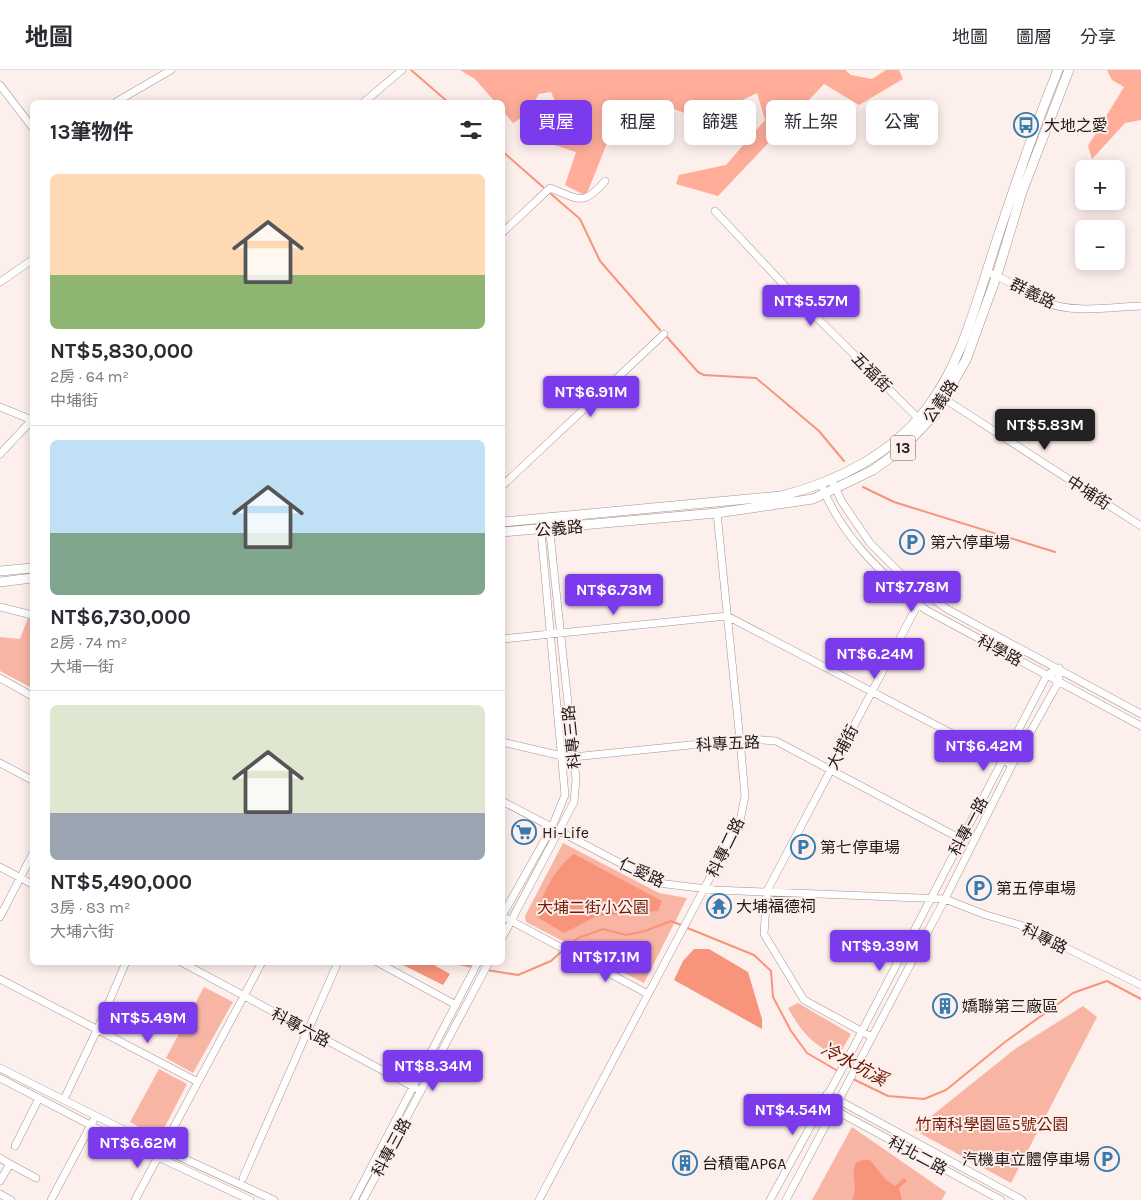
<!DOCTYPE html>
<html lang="zh-TW">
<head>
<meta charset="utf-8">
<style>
	:root { --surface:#fff; --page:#f7f7f7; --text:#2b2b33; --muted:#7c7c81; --line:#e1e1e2; --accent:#7c3aed }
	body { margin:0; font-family:Karla,"Noto Sans TC",sans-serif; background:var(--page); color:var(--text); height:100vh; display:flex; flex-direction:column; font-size:19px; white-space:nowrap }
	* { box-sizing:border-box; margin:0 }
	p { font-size:16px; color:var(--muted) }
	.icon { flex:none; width:28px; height:28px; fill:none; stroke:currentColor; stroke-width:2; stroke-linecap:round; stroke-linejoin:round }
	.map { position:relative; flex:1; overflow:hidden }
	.drawer { position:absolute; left:30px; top:30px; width:475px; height:865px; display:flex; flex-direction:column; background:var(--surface); border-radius:8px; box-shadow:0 2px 12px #0003 }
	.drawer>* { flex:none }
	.banner { position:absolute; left:520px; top:30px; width:475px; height:45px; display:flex; gap:10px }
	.fabs { position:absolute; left:1075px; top:90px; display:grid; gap:10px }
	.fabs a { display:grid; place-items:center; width:50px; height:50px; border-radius:8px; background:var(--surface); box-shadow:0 2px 12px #0003; font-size:25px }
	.price { position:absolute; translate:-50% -42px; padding:0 11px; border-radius:5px; background:var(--accent); color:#fff; font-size:16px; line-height:32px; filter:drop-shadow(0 1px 2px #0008) }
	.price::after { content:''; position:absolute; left:50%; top:30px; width:15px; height:11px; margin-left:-8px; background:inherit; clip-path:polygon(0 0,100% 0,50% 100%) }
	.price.active { background:#222; color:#fff }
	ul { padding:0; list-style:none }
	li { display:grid; align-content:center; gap:10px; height:265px; padding:0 20px }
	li+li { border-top:1px solid var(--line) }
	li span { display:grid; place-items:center; height:155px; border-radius:8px; color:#555 }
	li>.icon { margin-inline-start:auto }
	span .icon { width:90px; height:90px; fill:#fffc; stroke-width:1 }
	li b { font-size:21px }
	h2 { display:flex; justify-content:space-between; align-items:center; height:60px; padding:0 20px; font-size:21px }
	.tag { padding:0 18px; border-radius:8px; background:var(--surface); box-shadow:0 2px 12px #0003; font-size:18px; line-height:45px }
	.tag.active { background:var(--accent); color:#fff }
	header { display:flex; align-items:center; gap:30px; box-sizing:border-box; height:70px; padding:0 25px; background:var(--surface); border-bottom:1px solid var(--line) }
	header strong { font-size:24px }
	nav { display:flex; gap:28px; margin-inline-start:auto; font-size:18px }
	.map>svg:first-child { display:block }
	.green { fill:#f9b5a3 }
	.forest { fill:#ffad99 }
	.water { fill:#f8947c }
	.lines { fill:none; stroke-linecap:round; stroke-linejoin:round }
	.stream { stroke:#f8947c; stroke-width:2 }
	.minor-casing { stroke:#a49490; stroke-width:8 }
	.major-casing { stroke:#a49490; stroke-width:10 }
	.minor { stroke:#fff; stroke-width:7 }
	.major { stroke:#fff; stroke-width:9 }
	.labels { text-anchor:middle; stroke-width:4; stroke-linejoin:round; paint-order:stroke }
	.shield { fill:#fdefeb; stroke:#625a58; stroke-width:1 }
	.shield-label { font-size:15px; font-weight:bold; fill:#201a19 }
	.poi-label { font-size:16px; fill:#201a19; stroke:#fdefeb; text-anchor:start }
	.street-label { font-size:16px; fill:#201a19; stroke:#fdefeb }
	.park-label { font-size:16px; fill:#731c05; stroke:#fdefeb }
	.water-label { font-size:18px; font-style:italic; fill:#6c1400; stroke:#fdefeb }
</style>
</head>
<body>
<header>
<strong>地圖</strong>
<nav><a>地圖</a><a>圖層</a><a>分享</a></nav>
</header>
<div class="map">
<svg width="1141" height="1130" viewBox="0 0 1141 1130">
	<rect width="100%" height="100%" fill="#fdefeb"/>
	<path class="green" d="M28,548L32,549V618L0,601V567L20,569Z
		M563,773L659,823L687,828L644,913L526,852L525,846Z
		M204,917L233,932L193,1003L166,988Z
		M798,933L851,964L838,987C812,974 802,963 788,938Z
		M1083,936L1097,947L1011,1113L914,1060L1015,979Z
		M159,999L187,1014L159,1068L130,1052Z
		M852,1057L946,1122L942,1130H812Z"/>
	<path class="forest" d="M460,0H845L851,5L872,9L886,0H899L903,9L859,35L824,14L718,126L676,114L679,105L726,95L765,50L757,23L709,46L689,45L667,36L607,73L586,126L565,115L576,82L532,68L556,33L551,22L539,24L526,45L513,53L503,41L502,32H495L475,9Z
		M1107,0H1141V50L1125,53L1092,89L1088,76L1124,17L1112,10Z"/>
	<path class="water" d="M574,784L662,831L658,841L597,846L564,863L537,847C541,824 556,797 574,784Z
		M694,879H709L748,902L762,949V959L674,910L683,891Z
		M399,893H433L434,895L450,904L443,915Z
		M862,1090H870L886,1110L895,1116L904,1108L907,1111L899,1118L902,1130H852C859,1117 850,1105 856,1093Z"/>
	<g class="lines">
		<path class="stream" d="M411,0L448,32
			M502,81L543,117
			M551,124L580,149L600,191L660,260
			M667,267L698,302L704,305L756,308L819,361L844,391
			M863,417L894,432L1055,482
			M685,857L754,885L771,901L773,927L791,961L807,983L838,1001
			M567,877L578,868L603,859L626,865L645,861L671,851L681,855
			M450,892L473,897
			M487,900L518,905L551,891L563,880
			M853,1009L888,1026L924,1029L946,1020L1005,972L1073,923L1107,911L1141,929"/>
		<defs>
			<path id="minor" d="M0,15L32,57
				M116,32L171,0
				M364,32L402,0
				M715,141L785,216L922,352
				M502,163L550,118C579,129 583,137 605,111
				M986,202C1008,208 1024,223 1045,232C1073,244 1111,237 1141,236
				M0,212L32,190
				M940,326L1141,456
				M0,337L32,350
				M0,384L32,350
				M831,409L842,432L870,473L910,513L947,539L1141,644
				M821,414C841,466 883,506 926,540L1141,656
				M502,416L664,264
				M540,450L565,725L552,757L502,846L648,924
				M0,537L32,545
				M502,569L727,546L1012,695
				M0,608L32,626
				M502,672L562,686L573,687L749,669L776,671L961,769
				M0,693L32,710
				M502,731L658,813L715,820L945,829L986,845L1020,855L1141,915
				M0,797L32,814
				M0,847L32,785
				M502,868L574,732L576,709L549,454
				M181,892L421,1021
				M377,892L456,935
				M0,909L198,1012
				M872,967L804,930L764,864L767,821L918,534
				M0,998L150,1073L274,1130
				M0,1008L98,1059L250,1130
				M827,1024L1022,1130
				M66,1025L97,960L126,892
				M822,1033L1001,1130
				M15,1076L39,1028
				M0,1088L10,1094
				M243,1108L338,892
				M0,1111L10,1094L36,1108
				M0,1124L11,1130
				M51,1130L93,1051
				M135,1130L262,892
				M354,1130L478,892
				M363,1130L489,892
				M539,1130L740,751L745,726L741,681L717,443
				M770,1130L848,988L1047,605L1059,598
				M786,1130L945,829L1012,695L1059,611V598"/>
			<path id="major" d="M502,452L781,426C837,412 892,384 927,338C961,293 975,237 992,185C1012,123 1033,61 1058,0
				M502,462L717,443L813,429L873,400L902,379L935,344L966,290L997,205L1022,122L1069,0
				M0,501L32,498
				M0,512L32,508"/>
		</defs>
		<use href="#minor" class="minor-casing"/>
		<use href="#major" class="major-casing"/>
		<use href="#minor" class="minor"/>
		<use href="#major" class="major"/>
	</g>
	<defs>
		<symbol id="bus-ring" viewBox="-11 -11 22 22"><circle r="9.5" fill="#fdefeb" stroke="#357bb0" stroke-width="1.5"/><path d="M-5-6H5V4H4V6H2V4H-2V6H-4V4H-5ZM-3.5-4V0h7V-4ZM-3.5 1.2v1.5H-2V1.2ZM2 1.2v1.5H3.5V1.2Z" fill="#357bb0"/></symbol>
		<symbol id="parking-ring" viewBox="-11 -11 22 22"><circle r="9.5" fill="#fdefeb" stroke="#357bb0" stroke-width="1.5"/><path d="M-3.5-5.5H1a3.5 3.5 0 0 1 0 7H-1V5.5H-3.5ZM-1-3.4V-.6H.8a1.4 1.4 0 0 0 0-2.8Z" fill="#357bb0"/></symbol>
		<symbol id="supermarket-ring" viewBox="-11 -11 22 22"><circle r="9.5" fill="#fdefeb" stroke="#357bb0" stroke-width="1.5"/><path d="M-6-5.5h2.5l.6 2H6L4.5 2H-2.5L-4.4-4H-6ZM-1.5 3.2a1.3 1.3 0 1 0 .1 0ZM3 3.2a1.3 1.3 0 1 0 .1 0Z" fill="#357bb0"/></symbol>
		<symbol id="temple-ring" viewBox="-11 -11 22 22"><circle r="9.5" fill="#fdefeb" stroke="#357bb0" stroke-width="1.5"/><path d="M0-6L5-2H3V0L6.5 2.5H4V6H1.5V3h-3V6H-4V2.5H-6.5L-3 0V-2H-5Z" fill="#357bb0"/></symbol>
		<symbol id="building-ring" viewBox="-11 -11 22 22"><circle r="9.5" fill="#fdefeb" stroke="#357bb0" stroke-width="1.5"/><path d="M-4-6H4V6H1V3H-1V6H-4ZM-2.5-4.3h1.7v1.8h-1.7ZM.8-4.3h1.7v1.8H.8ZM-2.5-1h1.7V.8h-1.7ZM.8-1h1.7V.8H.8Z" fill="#357bb0"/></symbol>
	</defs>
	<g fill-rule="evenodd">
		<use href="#bus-ring" x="1012" y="41" width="28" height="28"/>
		<use href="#parking-ring" x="898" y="458" width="28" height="28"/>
		<use href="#supermarket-ring" x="510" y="748" width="28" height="28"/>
		<use href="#parking-ring" x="789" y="763" width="28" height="28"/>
		<use href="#parking-ring" x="965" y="804" width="28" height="28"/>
		<use href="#temple-ring" x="705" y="822" width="28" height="28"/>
		<use href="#building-ring" x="931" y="922" width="28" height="28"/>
		<use href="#parking-ring" x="1093" y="1075" width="28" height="28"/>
		<use href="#building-ring" x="671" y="1079" width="28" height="28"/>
	</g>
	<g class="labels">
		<rect class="shield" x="890.5" y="365.5" width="25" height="25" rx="4"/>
		<g class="shield-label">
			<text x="903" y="383">13</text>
		</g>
		<g class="poi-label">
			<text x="1044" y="61">大地之愛</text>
			<text x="930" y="478">第六停車場</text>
			<text x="542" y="768">Hi-Life</text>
			<text x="820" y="783">第七停車場</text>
			<text x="996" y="824">第五停車場</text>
			<text x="736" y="842">大埔福德祠</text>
			<text x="962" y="942">嬌聯第三廠區</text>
			<text x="1090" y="1095" text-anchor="end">汽機車立體停車場</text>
			<text x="702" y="1099">台積電AP6A</text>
		</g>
		<g class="street-label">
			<text transform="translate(1033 223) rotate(26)" y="6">群義路</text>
			<text transform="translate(872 302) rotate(45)" y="6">五福街</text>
			<text transform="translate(940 331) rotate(-56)" y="6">公義路</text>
			<text transform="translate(1089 422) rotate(33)" y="6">中埔街</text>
			<text transform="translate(559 458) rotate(-5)" y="6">公義路</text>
			<text transform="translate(1000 580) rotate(28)" y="6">科學路</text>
			<text transform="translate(571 667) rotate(-96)" y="6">科專三路</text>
			<text transform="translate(728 673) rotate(-3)" y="6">科專五路</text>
			<text transform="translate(842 677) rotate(-62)" y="6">大埔街</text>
			<text transform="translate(968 756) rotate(-62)" y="6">科專一路</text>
			<text transform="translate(725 777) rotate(-64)" y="6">科專二路</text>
			<text transform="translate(642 802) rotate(25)" y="6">仁愛路</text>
			<text transform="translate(1045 868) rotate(26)" y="6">科專路</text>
			<text transform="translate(301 957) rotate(28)" y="6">科專六路</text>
			<text transform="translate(391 1077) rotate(-62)" y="6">科專三路</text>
			<text transform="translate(918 1085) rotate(28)" y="6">科北二路</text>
		</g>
		<g class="park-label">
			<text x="593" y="843">大埔二街小公園</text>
			<text x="992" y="1060">竹南科學園區5號公園</text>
		</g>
		<g class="water-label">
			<text transform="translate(854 994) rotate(28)" y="6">冷水坑溪</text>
		</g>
	</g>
</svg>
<div class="fabs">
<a>+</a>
<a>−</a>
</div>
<b class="price" style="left:811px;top:257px">NT$5.57M</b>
<b class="price" style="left:591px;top:348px">NT$6.91M</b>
<b class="price active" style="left:1045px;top:381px">NT$5.83M</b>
<b class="price" style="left:912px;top:543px">NT$7.78M</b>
<b class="price" style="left:614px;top:546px">NT$6.73M</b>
<b class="price" style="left:875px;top:610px">NT$6.24M</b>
<b class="price" style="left:984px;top:702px">NT$6.42M</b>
<b class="price" style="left:880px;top:902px">NT$9.39M</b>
<b class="price" style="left:606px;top:913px">NT$17.1M</b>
<b class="price" style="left:148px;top:974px">NT$5.49M</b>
<b class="price" style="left:433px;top:1022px">NT$8.34M</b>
<b class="price" style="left:793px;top:1066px">NT$4.54M</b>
<b class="price" style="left:138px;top:1099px">NT$6.62M</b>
<div class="banner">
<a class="tag active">買屋</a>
<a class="tag">租屋</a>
<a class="tag">篩選</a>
<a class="tag">新上架</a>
<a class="tag">公寓</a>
</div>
<section class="drawer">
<h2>13筆物件<svg class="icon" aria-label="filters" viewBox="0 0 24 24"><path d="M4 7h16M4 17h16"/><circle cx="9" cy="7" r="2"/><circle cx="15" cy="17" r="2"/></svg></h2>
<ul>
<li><span style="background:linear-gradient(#ffd9b3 65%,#8fb573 0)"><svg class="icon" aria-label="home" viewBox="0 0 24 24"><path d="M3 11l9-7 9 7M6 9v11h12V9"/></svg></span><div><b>NT$5,830,000</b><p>2房 · 64 m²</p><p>中埔街</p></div></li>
<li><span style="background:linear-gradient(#bfe0f5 60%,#7fa58c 0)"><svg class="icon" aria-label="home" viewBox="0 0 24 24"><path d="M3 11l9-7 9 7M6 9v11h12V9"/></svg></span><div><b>NT$6,730,000</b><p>2房 · 74 m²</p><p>大埔一街</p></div></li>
<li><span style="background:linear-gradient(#dfe7d0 70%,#9aa5b1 0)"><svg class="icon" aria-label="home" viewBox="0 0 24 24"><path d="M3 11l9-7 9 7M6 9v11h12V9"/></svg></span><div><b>NT$5,490,000</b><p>3房 · 83 m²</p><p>大埔六街</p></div></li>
</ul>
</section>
</div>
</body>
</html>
